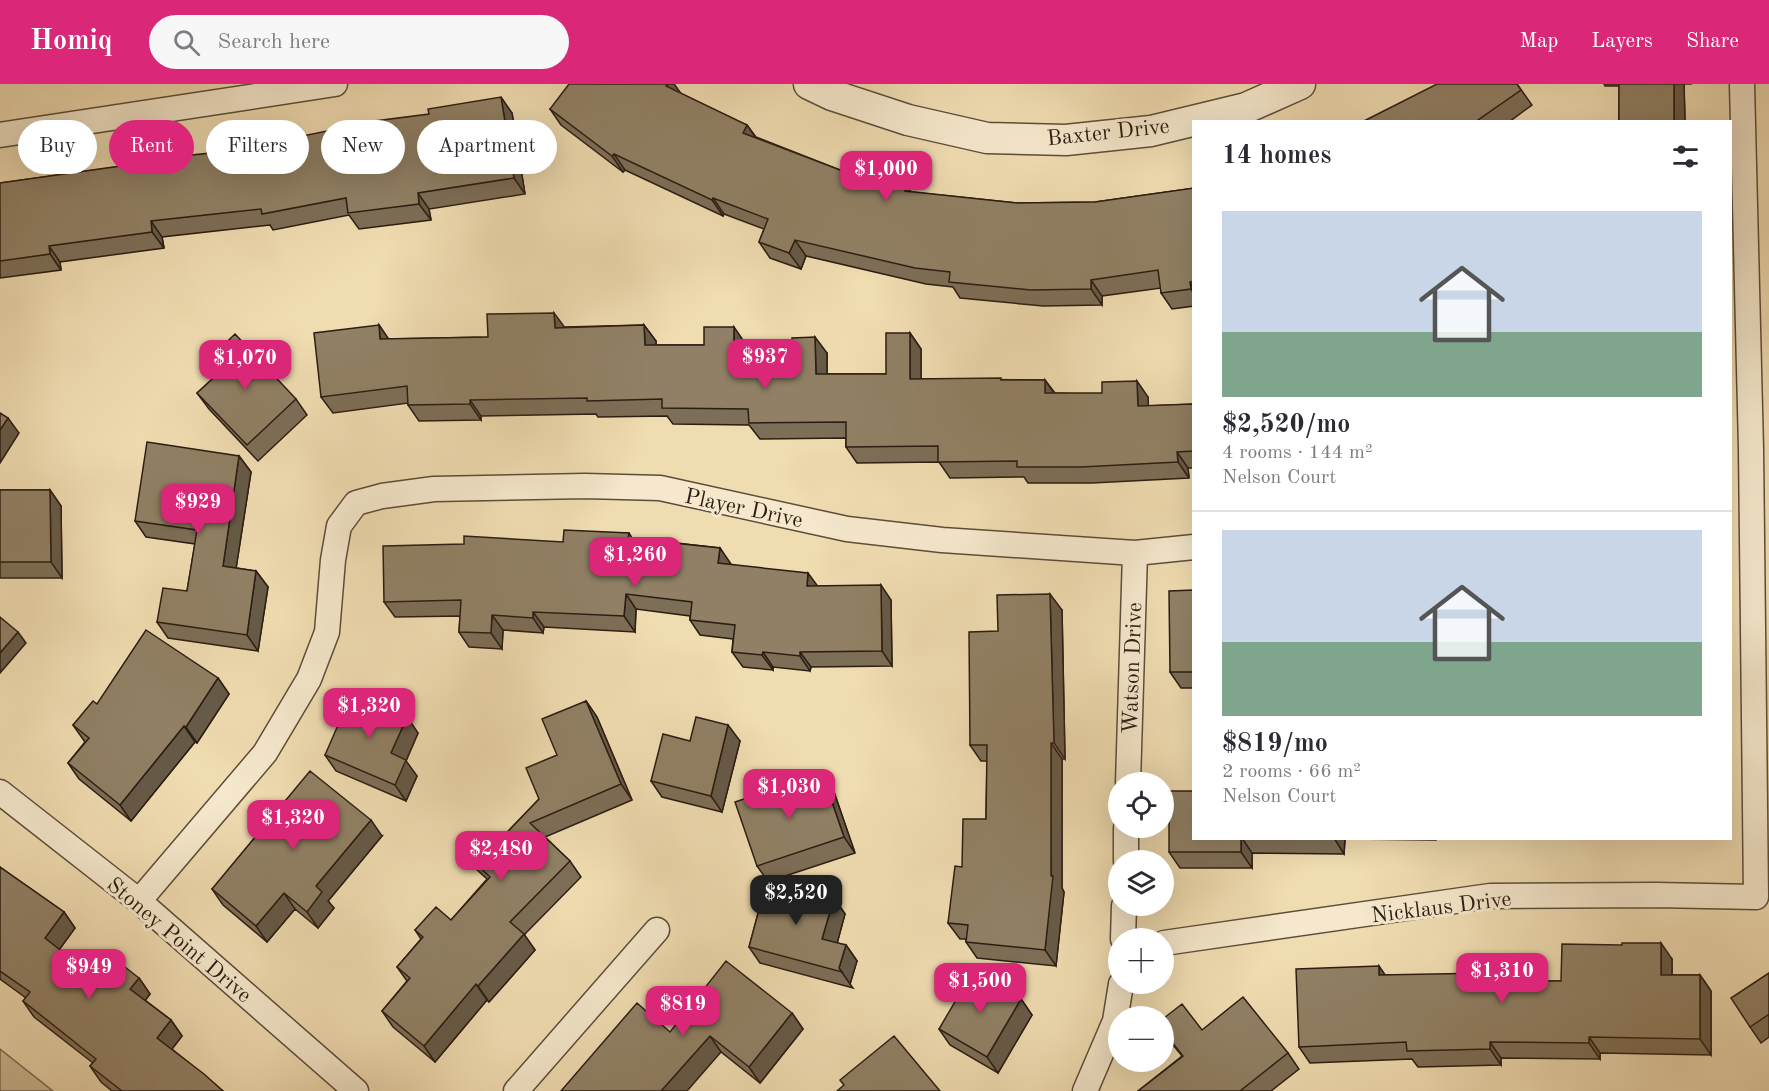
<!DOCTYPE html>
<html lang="en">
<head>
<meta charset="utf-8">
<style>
	:root { --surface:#fff; --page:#f7f7f7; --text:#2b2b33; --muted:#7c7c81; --line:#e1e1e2; --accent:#db2777 }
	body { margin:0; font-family:"Old Standard TT",serif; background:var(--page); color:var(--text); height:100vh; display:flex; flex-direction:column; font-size:22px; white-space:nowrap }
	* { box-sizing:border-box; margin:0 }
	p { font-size:20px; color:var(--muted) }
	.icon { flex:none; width:33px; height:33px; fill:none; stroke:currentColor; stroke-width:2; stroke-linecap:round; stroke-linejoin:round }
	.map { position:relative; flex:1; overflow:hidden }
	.panel { position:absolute; left:1192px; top:36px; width:540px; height:720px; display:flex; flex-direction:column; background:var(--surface); border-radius:0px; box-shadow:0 6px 24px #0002 }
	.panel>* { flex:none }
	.banner { position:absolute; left:18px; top:36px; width:570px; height:54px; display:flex; gap:12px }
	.controls { position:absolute; left:1108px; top:688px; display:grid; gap:12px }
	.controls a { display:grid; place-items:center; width:66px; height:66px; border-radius:50%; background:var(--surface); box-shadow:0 6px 24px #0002; font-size:30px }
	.price { position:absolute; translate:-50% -51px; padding:0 14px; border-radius:12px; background:var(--accent); color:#fff; font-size:20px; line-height:39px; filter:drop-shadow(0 2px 3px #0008) }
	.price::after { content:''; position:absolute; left:50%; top:36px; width:18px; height:14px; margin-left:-9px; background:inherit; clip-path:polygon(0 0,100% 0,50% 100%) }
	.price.active { background:#222; color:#fff }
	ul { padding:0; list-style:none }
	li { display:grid; align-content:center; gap:12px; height:318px; padding:0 30px }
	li+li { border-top:2px solid var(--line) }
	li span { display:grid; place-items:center; height:186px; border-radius:0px; color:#555 }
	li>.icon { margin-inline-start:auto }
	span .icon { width:108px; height:108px; fill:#fffc; stroke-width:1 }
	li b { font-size:26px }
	h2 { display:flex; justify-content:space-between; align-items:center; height:72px; padding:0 30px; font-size:26px }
	.tag { padding:0 21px; border-radius:27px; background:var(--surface); box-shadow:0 6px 24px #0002; font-size:21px; line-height:54px }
	.tag.active { background:var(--accent); color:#fff }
	header { display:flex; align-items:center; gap:36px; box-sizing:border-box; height:84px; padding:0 30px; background:var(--accent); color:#fff }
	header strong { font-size:28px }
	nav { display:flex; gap:33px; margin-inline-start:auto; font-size:21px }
	.search { width:420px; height:54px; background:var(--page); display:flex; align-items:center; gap:15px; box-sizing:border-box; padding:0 21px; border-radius:33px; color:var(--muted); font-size:22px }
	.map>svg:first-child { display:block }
	.green { fill:#cfbc96; stroke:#7d6c54; stroke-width:1.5 }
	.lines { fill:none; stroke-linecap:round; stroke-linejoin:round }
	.minor-casing { stroke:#5c4d3a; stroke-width:27 }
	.tertiary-casing { stroke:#5c4d3a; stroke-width:33 }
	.minor { stroke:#f5e8cc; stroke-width:24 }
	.tertiary { stroke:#f5e8cc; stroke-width:30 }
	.wall { fill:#7d6e57; stroke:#2b1d12; stroke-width:1.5 }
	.shaded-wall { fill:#665a47; stroke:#2b1d12; stroke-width:1.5 }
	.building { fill:#918065; stroke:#2b1d12; stroke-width:1.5 }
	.labels { text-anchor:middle; stroke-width:6; stroke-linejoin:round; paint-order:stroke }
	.street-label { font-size:22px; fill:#2b1d12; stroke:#f5e8cc }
</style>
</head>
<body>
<header>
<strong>Homiq</strong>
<div class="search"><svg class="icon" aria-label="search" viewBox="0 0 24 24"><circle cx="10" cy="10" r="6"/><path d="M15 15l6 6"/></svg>Search here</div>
<nav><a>Map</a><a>Layers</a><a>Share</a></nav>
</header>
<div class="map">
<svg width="1769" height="1007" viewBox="0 0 1769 1007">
	<rect width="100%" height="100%" fill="#f0dcb1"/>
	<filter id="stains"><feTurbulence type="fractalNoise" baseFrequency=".00333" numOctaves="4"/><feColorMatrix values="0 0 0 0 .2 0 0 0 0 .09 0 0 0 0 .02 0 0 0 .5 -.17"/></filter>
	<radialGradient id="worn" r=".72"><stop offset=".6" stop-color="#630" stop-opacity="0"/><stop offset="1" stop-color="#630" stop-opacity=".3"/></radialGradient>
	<path class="green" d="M0,965L53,1007H0Z"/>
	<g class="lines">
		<defs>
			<path id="minor" d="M0,51L335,0
				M1128,699L1135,469
				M0,708L139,817L356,1007
				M1126,777V744
				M139,817L265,669L309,595L327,548L333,476L339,442L356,419L382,412L434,405L585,402L660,404L847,445L942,456L1135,469L1194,463
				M1123,855L1124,822
				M1164,859L1490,812L1656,811L1756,813L1751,365L1742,0
				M516,1007L657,846
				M1085,1007L1115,937L1121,900"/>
			<path id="tertiary" d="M809,0L832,11L908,36L987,54L1066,56L1151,47L1246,24L1300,0"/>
		</defs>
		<use href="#minor" class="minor-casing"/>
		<use href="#tertiary" class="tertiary-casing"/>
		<use href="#minor" class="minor"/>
		<use href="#tertiary" class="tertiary"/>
	</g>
	<path class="wall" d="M674,0L681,10L747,41L756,53L840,86L911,108L1017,119L1095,118L1194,104V222L1172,225L1161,209V204L1102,212V221L1043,222L960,214L953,203L926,200L806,172L801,185L770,174L759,158L764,145L724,130L723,132L625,86L623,88L561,41L550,25Z
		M1517,0L1532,21L1509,38H1362Z
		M1604,0H1692H1684L1685,38H1619V2H1605Z
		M512,29L525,110L429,125L431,136L359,145L349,131L273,146L270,141L162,153L164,164L60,178L61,186L0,194V99Z
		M379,241L388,255L488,253L564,243L644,241L656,257V261H704L745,258L827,269V290H886L910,249L921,265V295L1045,296L1055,309L1148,313V322L1194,320V384H1188L1189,394L1092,399H1028L1024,393L950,394L939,378L857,379L846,363V354L760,355L749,341L673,340L667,332L598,333L596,330L481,332V336L419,337L408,321V319L333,329L321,313Z
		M210,274L296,315L307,331L258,377L209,325L197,309L220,288Z
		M239,372L251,388L236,484L256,487L268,503L258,567L168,554L157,538L187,507L195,460L146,453L135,437Z
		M0,406H50L61,422L62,494H0Z
		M629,449L632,454L720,464L730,481L817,502L891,516L892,582L811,583L810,587L773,583V586L743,583L732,568L733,555L700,551L690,536V532L636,525L635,548L544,543L543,549L503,546L502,565L469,563L459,548L460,532L395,533L384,518L563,458Z
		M1194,506V604H1181L1170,588Z
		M1062,526L1065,675H1062V804L1064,808L1056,882L977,874L966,858V855H960L948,839L962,783L986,735L987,677H981L970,661L998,547Z
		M218,594L229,610L197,659L195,658L131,737L79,695L68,679L85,658L73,641L97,620Z
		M586,617L597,633L632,716L545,753L570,777L581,793L524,851L535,866L489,918L487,916L435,978L393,943L382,927L407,897L397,883L421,855L415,846L451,836L487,795L475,784L464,768L495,761L539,715L557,671Z
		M407,633L418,649L406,677L417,692L406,717L336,687L325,671Z
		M690,657H740L722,728L662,713L651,697Z
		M822,689L833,705L855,769L770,797L834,814L845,830L837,859L846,861L857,877L850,900L853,904L760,879L749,863L767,796L757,782Z
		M382,752L328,817L334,824L318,844L295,825L267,858L223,821L212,805Z
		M1194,754H1436V756L1345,755L1344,770L1252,769V784H1180L1169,768Z
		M0,783L64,828L75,844L59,866L100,897L139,894L150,910L145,916L171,936L182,952L172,965L223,1007H112L101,998L90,982L93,979L34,933L23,917L26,914L0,895Z
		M1672,875V891H1700L1711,907V971L1600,969V975L1501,974V981L1418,983L1412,975L1310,979L1299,963L1385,891L1494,897H1561Z
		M1769,889V953L1761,959L1750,943Z
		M1021,915L1032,931L998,989L950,961L939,945Z
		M792,929L803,945L760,999L721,968L670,948Z
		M1164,934L1202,946L1288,969L1299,985L1271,1007H1138L1182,972L1164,950Z"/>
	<path class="shaded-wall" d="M668,0H674L682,11L666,2Z
		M1674,0H1684L1685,38H1674Z
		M501,13L512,29L525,110L514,94Z
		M747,41L758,57L743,49Z
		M614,70L625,86L623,88L612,72Z
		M907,102L918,118L905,107Z
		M418,109L429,125L431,136L419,120Z
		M713,114L724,130L723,132L712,116Z
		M151,137L162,153L164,164L152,148Z
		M795,156L806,172L801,185L789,169Z
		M49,162L60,178L61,186L50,170Z
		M1091,196L1102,212V221L1091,205Z
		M1190,198L1194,204V210L1191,205Z
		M554,229L566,245L555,244Z
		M379,241L390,257L380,255Z
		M644,241L656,257V277L645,261Z
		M734,243L745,259L734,258Z
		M910,249L921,265V311L910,295Z
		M815,253L827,269V306L816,290Z
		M1045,296L1056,312L1045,309Z
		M1137,297L1148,313L1149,338L1138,322Z
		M470,316L481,332V336L470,320Z
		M8,334L19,349L0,379V346Z
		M1177,368L1188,384L1189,394L1178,378Z
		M239,372L251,388L234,498L223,482Z
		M50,406L61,422L62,494L51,478Z
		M720,464L731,480L729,495L718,479Z
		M256,487L268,503L258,567L247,551Z
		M808,489L819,504L807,502Z
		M881,501L891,516L892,582L882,567Z
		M626,510L636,525L635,548L624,532Z
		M1050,510L1062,526L1065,675L1054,659Z
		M533,528L544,543L543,549L533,534Z
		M492,531L503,546L502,565L491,549Z
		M18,548L26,559L0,589V569Z
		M763,568L773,583V586L762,571Z
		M800,568L811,583L810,587L800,572Z
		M218,594L229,610L197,659L186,643Z
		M586,617L597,633L632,716L621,700Z
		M407,633L418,649L406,677L417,692L406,717L395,701L391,669Z
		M728,641L740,657L722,728L711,712Z
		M184,642L195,658L131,737L120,721Z
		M1051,659L1062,675V804L1064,808L1056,882L1045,866L1051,792Z
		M822,689L833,705L855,769L844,753Z
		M371,736L382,752L328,817L334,824L318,844L307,828L316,802Z
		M1241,754H1242L1252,769V784L1241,768Z
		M1334,754H1344L1345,755L1344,770Z
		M284,809L295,825L267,858L256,842Z
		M834,814L845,830L834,871L822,855Z
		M64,828L75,844L56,870L45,854Z
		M524,850L535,866L489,918L478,902Z
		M1661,859L1672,875V907L1661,891Z
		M846,861L857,877L850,900L839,884Z
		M1379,882L1390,898L1379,891Z
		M1488,889L1499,905L1488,897Z
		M1700,891L1711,907V971L1700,955Z
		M139,894L150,910L142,921L130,905Z
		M476,900L487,916L435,978L424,962Z
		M1021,915L1032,931L998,989L987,973Z
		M792,929L803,945L760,999L749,983Z
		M171,936L182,952L168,970L157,954Z
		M710,952L721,968L687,1007H661Z
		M1589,953L1600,969V975L1589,959Z
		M1490,958L1501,974V981L1490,965Z"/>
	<path class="building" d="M569,0H668L666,2L747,41L743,49L840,86L907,102L905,107L1017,119L1095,118L1194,104V197L1190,198L1191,205L1161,209L1158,186L1091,196V205L1031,206L949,198L950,188L915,184L795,156L789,169L759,158L768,135L713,114L712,116L614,70L612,72L550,25Z
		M1437,0H1517L1521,6L1475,38H1362Z
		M1619,0H1674V38H1619Z
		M501,13L514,94L418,109L419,120L348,129L346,114L262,130L261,125L151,137L152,148L49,162L50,170L0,177V99L163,76V74L249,65V63L337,45L336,42L429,30L428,25Z
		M554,229L555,244L644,241L645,261H704V243H734V258H792V254L815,253L816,290H886V249H910V295L1001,294V296H1045V309H1102V298L1137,297L1138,322L1194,320V367L1177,368L1178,378L1081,383H1017V377L938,378V362L846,363V338L749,339L748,325L662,324V315L587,317V314L470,316V320L408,321L407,302L321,313L314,249L379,241L380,255L488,253L487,230Z
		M235,250L296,315L247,361L197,309L222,286L210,274Z
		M0,329L8,334L0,346Z
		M147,358L239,372L223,482L256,487L247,551L157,538L163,504L187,507L197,446L135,437Z
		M0,406H50L51,478H0Z
		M564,446L629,449L628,454L720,464L718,479L808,489L807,502L881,501L882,567L800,568V572L763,568L762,571L732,568L735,541L690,536L692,518L626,510L624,532L533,528V534L492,531L491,549L459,548L461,516L384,518L383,462L464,460V452L563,458Z
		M1194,506V588H1170L1169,507Z
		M1050,510L1054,659H1051V792H1053L1045,866L966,858L968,841L948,839L955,782L962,783L963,735H986L987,661H970L969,548L998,547L997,511Z
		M0,533L18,548L0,569Z
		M146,546L218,594L186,643L184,642L120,721L68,679L89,654L73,641L93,617L97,620Z
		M352,609L407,633L391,669L406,676L395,701L325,671Z
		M586,617L621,700L530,739L570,777L510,838L524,850L478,902L476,900L424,962L382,927L410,894L397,883L423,853L415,846L436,823L451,836L490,793L464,768L482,749L495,761L539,715L526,684L557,671L542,635Z
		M696,633L728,641L711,712L651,697L663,650L690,657Z
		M310,687L371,736L316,802L322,808L307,828L284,809L256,842L212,805Z
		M822,689L844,753L757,782L735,718Z
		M1169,707H1194V754H1241V768H1169Z
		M0,783L64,828L45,854L100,897L116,876L139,894L130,905L171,936L157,954L204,990L223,1007H122L90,982L96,975L23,917L30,908L0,887Z
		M767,796L834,814L822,855L846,861L839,884L842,888L749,863Z
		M1622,859H1661V891H1700V955L1589,953V959L1490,958V965L1407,967L1406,958L1299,963L1296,885L1379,882V891L1488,889V897H1561L1562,860L1622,861Z
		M726,877L792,929L749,983L710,952L661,1007H561L637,919L670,948Z
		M973,887L1021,915L987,973L939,945Z
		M1769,889V932L1768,931L1750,943L1731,914Z
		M1243,913L1288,969L1240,1007H1138L1183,972L1164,948V934L1182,920L1202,946Z
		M894,952L940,1007H837L844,1001L840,996Z"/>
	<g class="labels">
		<g class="street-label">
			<text transform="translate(1108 47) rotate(-6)" y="8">Baxter Drive</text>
			<text transform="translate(744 423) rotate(12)" y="8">Player Drive</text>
			<text transform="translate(1131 584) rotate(-88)" y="8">Watson Drive</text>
			<text transform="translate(1441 822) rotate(-7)" y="8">Nicklaus Drive</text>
			<text transform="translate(180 855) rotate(40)" y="8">Stoney Point Drive</text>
		</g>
	</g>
	<rect width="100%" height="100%" filter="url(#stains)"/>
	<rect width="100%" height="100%" fill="url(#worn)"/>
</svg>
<div class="controls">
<a><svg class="icon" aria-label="locate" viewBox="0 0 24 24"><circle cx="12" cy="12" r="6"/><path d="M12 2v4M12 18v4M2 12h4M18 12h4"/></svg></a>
<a><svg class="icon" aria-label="layers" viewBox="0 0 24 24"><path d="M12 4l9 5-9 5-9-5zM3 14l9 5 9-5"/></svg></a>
<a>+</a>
<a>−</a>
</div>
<b class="price" style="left:886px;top:118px">$1,000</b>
<b class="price" style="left:765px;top:306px">$937</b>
<b class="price" style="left:245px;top:307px">$1,070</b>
<b class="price" style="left:198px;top:451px">$929</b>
<b class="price" style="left:635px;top:504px">$1,260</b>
<b class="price" style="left:369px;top:655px">$1,320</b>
<b class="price" style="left:789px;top:736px">$1,030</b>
<b class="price" style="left:293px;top:767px">$1,320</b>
<b class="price" style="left:501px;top:798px">$2,480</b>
<b class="price active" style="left:796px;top:842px">$2,520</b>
<b class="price" style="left:89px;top:916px">$949</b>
<b class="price" style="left:1502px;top:920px">$1,310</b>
<b class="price" style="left:980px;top:930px">$1,500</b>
<b class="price" style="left:683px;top:953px">$819</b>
<div class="banner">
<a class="tag">Buy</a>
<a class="tag active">Rent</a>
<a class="tag">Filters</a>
<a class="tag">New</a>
<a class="tag">Apartment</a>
</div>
<section class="panel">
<h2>14 homes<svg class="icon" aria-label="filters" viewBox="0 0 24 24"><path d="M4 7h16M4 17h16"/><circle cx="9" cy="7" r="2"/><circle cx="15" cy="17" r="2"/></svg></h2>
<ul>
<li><span style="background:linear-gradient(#c9d6e8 65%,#7fa58c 0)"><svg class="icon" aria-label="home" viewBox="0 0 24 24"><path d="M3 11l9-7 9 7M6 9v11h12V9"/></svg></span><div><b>$2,520/mo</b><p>4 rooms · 144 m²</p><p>Nelson Court</p></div></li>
<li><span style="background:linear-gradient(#c9d6e8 60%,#7fa58c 0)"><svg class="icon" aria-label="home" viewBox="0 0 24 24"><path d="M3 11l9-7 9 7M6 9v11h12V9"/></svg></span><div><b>$819/mo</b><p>2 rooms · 66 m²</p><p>Nelson Court</p></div></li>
</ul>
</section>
</div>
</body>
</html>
